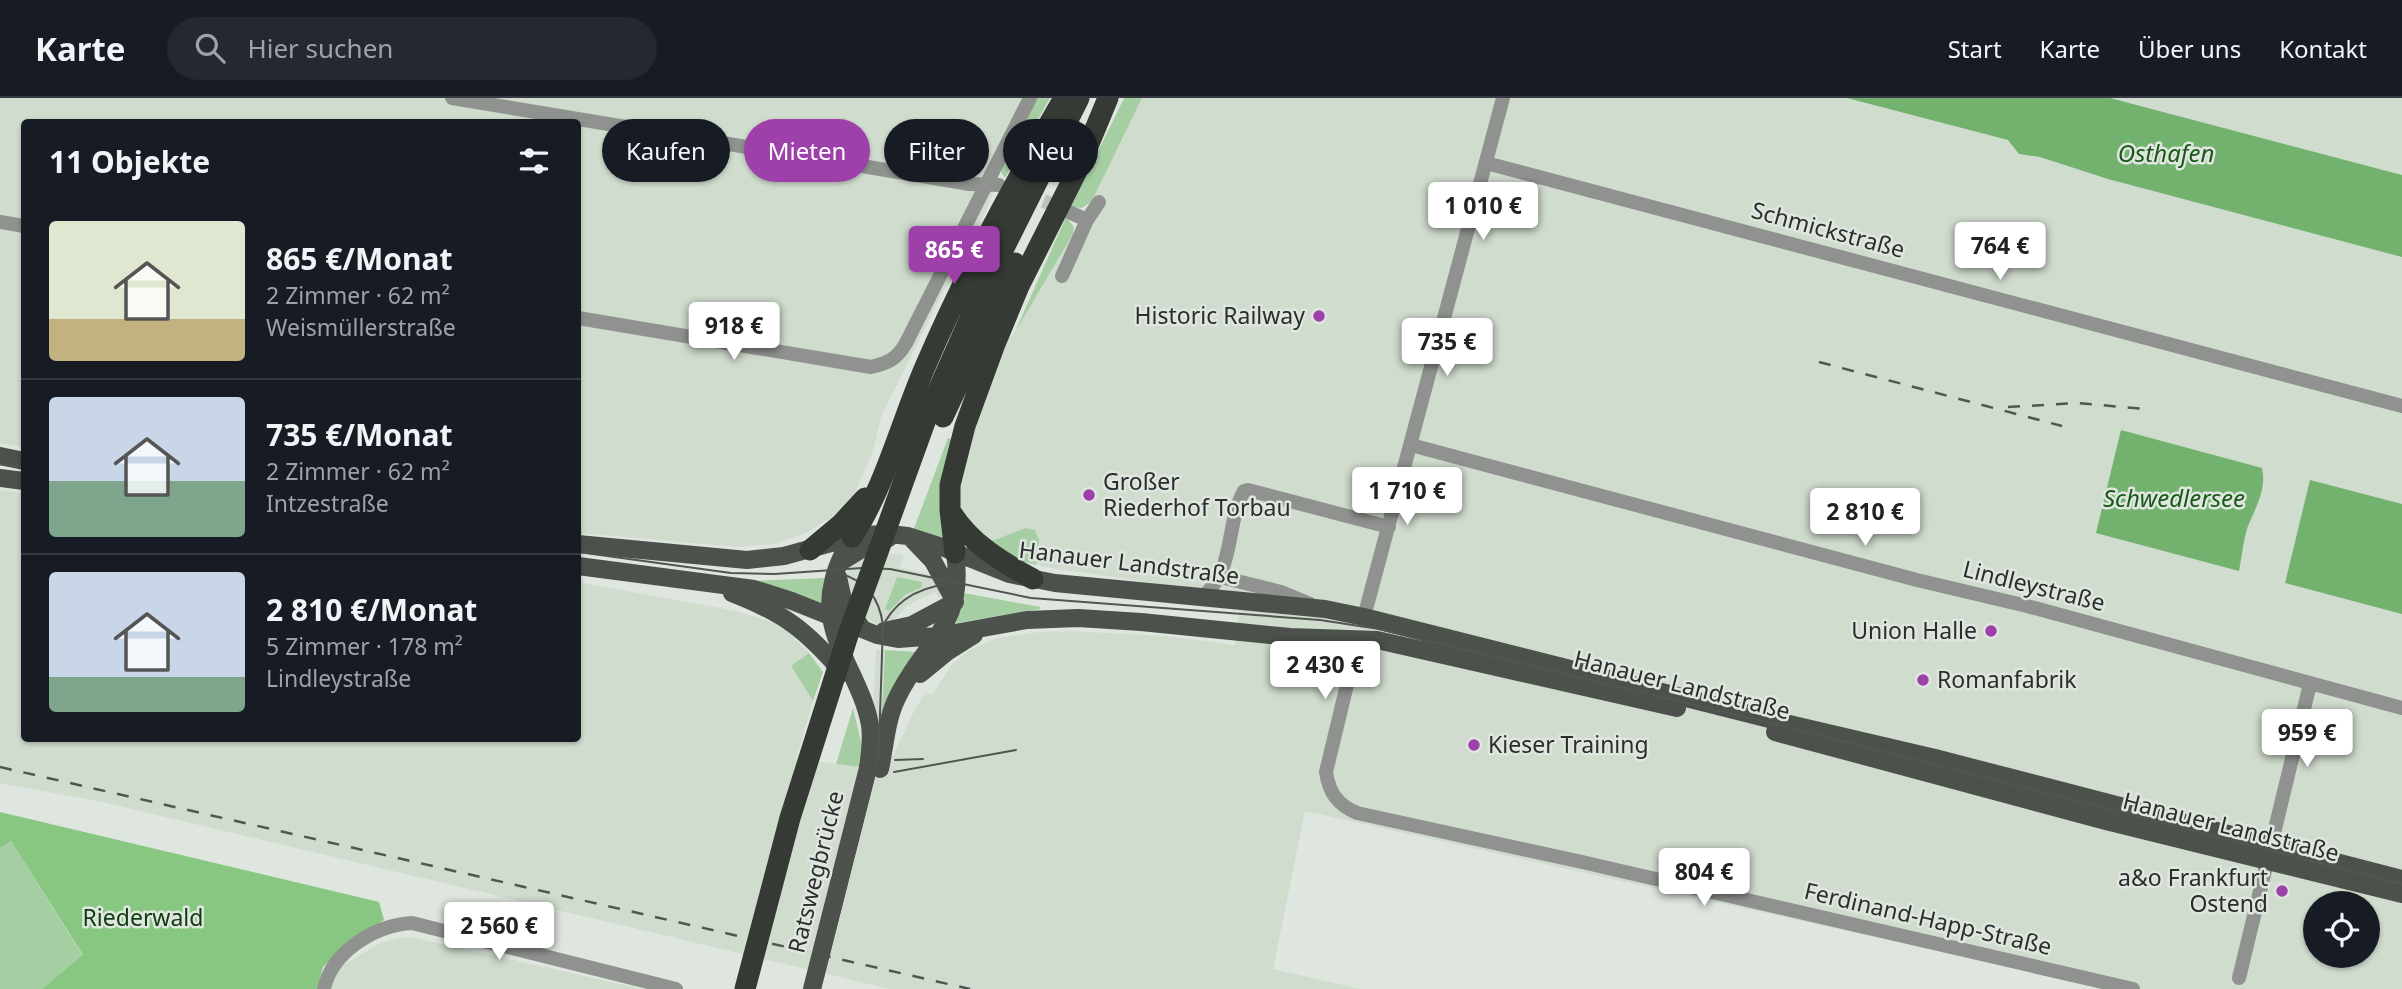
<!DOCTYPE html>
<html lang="de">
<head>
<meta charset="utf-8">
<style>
	:root { --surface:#171b24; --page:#242831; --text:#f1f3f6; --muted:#9ea1a6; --line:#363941; --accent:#9d40aa }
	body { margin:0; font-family:"Noto Sans",sans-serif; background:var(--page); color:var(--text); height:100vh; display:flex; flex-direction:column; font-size:26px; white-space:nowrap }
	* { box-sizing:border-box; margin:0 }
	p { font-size:23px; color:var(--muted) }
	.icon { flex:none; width:38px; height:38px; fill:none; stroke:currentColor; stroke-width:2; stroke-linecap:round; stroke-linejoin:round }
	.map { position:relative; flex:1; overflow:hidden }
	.details { position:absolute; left:21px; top:21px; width:560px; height:623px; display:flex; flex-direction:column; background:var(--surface); border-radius:7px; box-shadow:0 2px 5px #0004 }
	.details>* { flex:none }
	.top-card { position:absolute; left:602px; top:21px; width:665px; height:63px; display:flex; gap:14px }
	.controls { position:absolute; left:2303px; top:793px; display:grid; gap:14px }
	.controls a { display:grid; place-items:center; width:77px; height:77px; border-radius:50%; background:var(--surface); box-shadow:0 2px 5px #0004; font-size:35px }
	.price { position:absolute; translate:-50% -60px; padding:0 16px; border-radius:7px; background:#fff; color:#222; font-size:23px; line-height:46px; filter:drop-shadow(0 2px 4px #0008) }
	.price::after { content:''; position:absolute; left:50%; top:42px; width:21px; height:16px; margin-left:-10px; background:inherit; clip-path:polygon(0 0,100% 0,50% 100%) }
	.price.current { background:var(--accent); color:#fff }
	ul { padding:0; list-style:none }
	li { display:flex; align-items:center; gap:21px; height:175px; padding:0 28px }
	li+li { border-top:2px solid var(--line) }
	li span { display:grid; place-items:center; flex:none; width:196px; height:140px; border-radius:7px; color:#555 }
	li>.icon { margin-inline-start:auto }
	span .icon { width:84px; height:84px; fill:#fffc; stroke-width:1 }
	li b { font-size:30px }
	h2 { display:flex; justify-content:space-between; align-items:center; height:84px; padding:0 28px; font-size:30px }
	.tag { padding:0 24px; border-radius:32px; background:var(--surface); box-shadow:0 2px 5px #0004; font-size:24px; line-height:63px }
	.tag.current { background:var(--accent); color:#fff }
	header { display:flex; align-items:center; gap:42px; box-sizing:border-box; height:98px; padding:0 35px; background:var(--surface); border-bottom:2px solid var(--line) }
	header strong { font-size:33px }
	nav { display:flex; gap:38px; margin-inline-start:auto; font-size:24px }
	.search { width:490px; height:63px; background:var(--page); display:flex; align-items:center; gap:18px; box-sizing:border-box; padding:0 24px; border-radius:38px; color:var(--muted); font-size:26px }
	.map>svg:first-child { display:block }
	.built { fill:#d0dcce; fill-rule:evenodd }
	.green { fill:#a6cea3 }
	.forest { fill:#87c782 }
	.water { fill:#73b26e }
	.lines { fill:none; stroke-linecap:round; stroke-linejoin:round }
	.minor-tunnel { stroke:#bbc1bb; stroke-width:14; stroke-dasharray:14 7; stroke-linecap:butt }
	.minor { stroke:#90928f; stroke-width:14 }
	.major { stroke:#4c514b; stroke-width:18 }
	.highway { stroke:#353a34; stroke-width:21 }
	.tram { stroke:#525652; stroke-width:2 }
	.rail { stroke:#525652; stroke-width:2.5; stroke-dasharray:12 12; stroke-linecap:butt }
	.major-bridge { stroke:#4c514b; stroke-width:18 }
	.highway-bridge { stroke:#353a34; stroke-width:21 }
	.poi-dot { fill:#9d40aa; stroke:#dfe6df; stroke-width:2.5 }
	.labels { text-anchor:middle; stroke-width:5; stroke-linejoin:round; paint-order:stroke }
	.street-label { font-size:23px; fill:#2b2e2b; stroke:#dfe6df }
	.poi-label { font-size:23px; fill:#2b2e2b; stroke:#dfe6df; text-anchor:end }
	.park-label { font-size:23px; fill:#0f3b0e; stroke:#dfe6df }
	.water-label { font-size:24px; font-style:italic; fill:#195917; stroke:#dfe6df }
</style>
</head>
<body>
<header>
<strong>Karte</strong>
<div class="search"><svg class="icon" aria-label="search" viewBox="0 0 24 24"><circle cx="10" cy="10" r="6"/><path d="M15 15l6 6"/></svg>Hier suchen</div>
<nav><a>Start</a><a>Karte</a><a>Über uns</a><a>Kontakt</a></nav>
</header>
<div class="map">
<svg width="2402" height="891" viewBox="0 0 2402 891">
	<rect width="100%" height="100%" fill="#dfe6df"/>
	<path class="built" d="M0,0H1037L1002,70L986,113L935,210L888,304L881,319L873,353L856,393L833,418L808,434L775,446L739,449L578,435V24H24V350L0,345Z
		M1142,0H2402V891H2109L1305,713L1273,871L1360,891H890L102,704L0,685V392L24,395V640H578V484L736,513L766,522L787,533L809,555L791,568L813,603L796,661L861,669L890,664L915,611L926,594L932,597L952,566L968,553L997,540L1039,534L1071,533L1166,538L1235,547L1241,498L1051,470L1017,462L1008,458L962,420L956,387L1001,246L1014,236L1073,136L1093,101ZM2315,805H2368V858H2315Z
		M880,455L904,457L900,470L935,477L941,492L940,501L935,495L919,501L905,510L889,527L874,525L859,514L848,501L846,477L849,471L863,459Z
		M876,551L885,552L882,616L877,650L873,617Z
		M402,839L416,840L642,891H331L339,870L380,845Z"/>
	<path class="green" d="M1037,0H1050L1005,80L1001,74L1002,70Z
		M1124,0H1142L1092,103L1082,110L1071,109Z
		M1066,119L1074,129L1073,136L1014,236Z
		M948,340L954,342L948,444L913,433Z
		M1026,430L1035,432L1039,442L1036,467L1017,462L989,442H995Z
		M897,479L922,484V489L905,497L889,513L885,511Z
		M825,480L824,508L749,483Z
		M964,495L1040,509V511L956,525Z
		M885,552L917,554L882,616Z
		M809,555L823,574L813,603L791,568Z
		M853,610L863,652L861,669L836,666Z
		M11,743L83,858L42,891H0V750Z"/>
	<path class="forest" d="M0,714L379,804L384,822L355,840L323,869L317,891H42L83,857L11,743L0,750Z"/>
	<path class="water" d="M1847,0H2110L2402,77V159L2108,81L2040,59L2019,56L2008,42Z
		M2121,332L2262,370C2267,391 2255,411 2248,428C2243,442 2242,459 2239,473L2096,435Z
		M2310,382L2402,406V516L2285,485Z"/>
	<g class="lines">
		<path class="minor-tunnel" d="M1024,95L1066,112"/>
		<path class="minor" d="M452,0L970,86L999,87
			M1486,65L2402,308
			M1069,114L1087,122L1099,104
			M0,124L24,128
			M1062,178L1087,122
			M578,220L871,269C888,265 897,261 906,245L1030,0
			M1411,347L1917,482L2027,508L2402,610
			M1221,479L1281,494L1310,506
			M1202,499C1236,472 1225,427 1244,393L1248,392L1389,429
			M1364,519L1503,0
			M1358,541L1326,674C1329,695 1338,707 1357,715L1582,764L2133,891
			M2239,880L2310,586
			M324,891C332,853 376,827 412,825L676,891"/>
		<path class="major" d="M0,358L24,363
			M0,380L24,383
			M852,439C844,453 836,468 833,484C819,538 861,576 870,627C872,641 870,656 868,670
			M912,441L933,463L955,504
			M578,446L747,462L784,458L860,437L889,436L908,438L939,448L1009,476L1055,485L1325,511L1364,519L1785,625L1935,660L2402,781
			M839,465L860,452L889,440
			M578,468L754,491L792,503L877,537L898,541L938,538L1027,522L1078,520L1141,524L1290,539L1377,542L1677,610
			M838,479L843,502L861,529
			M732,495C784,515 807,533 843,575
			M884,533L912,527L955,504
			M920,576L947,554L974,537
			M1775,634L2106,723L2402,796
			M880,671C885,648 886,624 896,602C923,543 966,530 955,455"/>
		<path class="highway" d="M929,313L979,200L1079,0
			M943,319L1015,165
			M951,414C970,445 1002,464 1033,481
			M852,439C885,389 901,324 925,269C965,175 1013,87 1064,0
			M810,452L841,426L865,400
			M955,455L950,412V387L965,328L995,246L1019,188L1081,65L1108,0"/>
		<path class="tram" d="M0,366L24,369
			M578,454L731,475L775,476L862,470L890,471L1031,500L1320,522L1379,531L1799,632L2402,786
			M881,532C893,504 918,490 947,486
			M895,662L923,661
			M894,674L1016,652
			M820,891L876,671L879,646L883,527C879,499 866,483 839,475"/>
		<path class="rail" d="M1819,264L2062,328
			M2008,309L2078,305L2144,311
			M0,669L970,891"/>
		<path class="major-bridge" d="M812,891L868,670"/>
		<path class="highway-bridge" d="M745,891L790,720L849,534L929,313"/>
	</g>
	<g class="poi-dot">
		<circle cx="1319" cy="218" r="7"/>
		<circle cx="1089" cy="397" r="7"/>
		<circle cx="1991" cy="533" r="7"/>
		<circle cx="1923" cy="582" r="7"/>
		<circle cx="1474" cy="647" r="7"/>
		<circle cx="2282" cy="793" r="7"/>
	</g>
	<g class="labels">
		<g class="street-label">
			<text transform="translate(1828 132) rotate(15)" y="8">Schmickstraße</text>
			<text transform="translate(1129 465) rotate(7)" y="8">Hanauer Landstraße</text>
			<text transform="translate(2034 488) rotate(14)" y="8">Lindleystraße</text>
			<text transform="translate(1682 587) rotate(14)" y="8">Hanauer Landstraße</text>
			<text transform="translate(2231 729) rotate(14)" y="8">Hanauer Landstraße</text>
			<text transform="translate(816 774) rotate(-76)" y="8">Ratswegbrücke</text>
			<text transform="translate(1928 821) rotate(13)" y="8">Ferdinand-Happ-Straße</text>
		</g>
		<g class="poi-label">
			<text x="1305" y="226">Historic Railway</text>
			<text x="1103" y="392" text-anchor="start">Großer<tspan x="1103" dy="26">Riederhof Torbau</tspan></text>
			<text x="1977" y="541">Union Halle</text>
			<text x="1937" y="590" text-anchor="start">Romanfabrik</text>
			<text x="1488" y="655" text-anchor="start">Kieser Training</text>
			<text x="2268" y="788">a&amp;o Frankfurt<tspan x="2268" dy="26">Ostend</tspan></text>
		</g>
		<g class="park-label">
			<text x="143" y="828">Riederwald</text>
		</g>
		<g class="water-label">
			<text x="2166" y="64">Osthafen</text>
			<text x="2174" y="409">Schwedlersee</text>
		</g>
	</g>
</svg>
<div class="controls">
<a><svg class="icon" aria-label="locate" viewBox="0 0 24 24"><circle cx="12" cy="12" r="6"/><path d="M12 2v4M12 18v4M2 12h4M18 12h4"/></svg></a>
</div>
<b class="price" style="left:1483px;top:144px">1 010 €</b>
<b class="price" style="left:2000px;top:184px">764 €</b>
<b class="price current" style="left:954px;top:188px">865 €</b>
<b class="price" style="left:734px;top:264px">918 €</b>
<b class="price" style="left:1447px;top:280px">735 €</b>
<b class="price" style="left:1407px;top:429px">1 710 €</b>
<b class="price" style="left:1865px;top:450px">2 810 €</b>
<b class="price" style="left:1325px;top:603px">2 430 €</b>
<b class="price" style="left:2307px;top:671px">959 €</b>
<b class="price" style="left:1704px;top:810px">804 €</b>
<b class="price" style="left:499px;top:864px">2 560 €</b>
<div class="top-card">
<a class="tag">Kaufen</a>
<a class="tag current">Mieten</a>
<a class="tag">Filter</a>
<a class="tag">Neu</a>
</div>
<section class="details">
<h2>11 Objekte<svg class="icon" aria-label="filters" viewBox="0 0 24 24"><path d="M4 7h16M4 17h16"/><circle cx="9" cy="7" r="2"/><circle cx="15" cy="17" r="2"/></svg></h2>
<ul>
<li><span style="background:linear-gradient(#dfe7d0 70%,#c2b280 0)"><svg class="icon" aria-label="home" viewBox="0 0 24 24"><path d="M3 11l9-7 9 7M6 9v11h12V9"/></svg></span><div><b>865 €/Monat</b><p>2 Zimmer · 62 m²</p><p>Weismüllerstraße</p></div></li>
<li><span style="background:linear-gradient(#c9d6e8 60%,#7fa58c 0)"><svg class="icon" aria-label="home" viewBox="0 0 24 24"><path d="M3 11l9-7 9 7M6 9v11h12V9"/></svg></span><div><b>735 €/Monat</b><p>2 Zimmer · 62 m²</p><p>Intzestraße</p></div></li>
<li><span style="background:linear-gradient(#c9d6e8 75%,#7fa58c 0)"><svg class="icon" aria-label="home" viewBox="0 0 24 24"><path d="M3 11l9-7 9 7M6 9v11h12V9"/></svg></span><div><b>2 810 €/Monat</b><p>5 Zimmer · 178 m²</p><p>Lindleystraße</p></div></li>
</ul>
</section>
</div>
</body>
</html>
